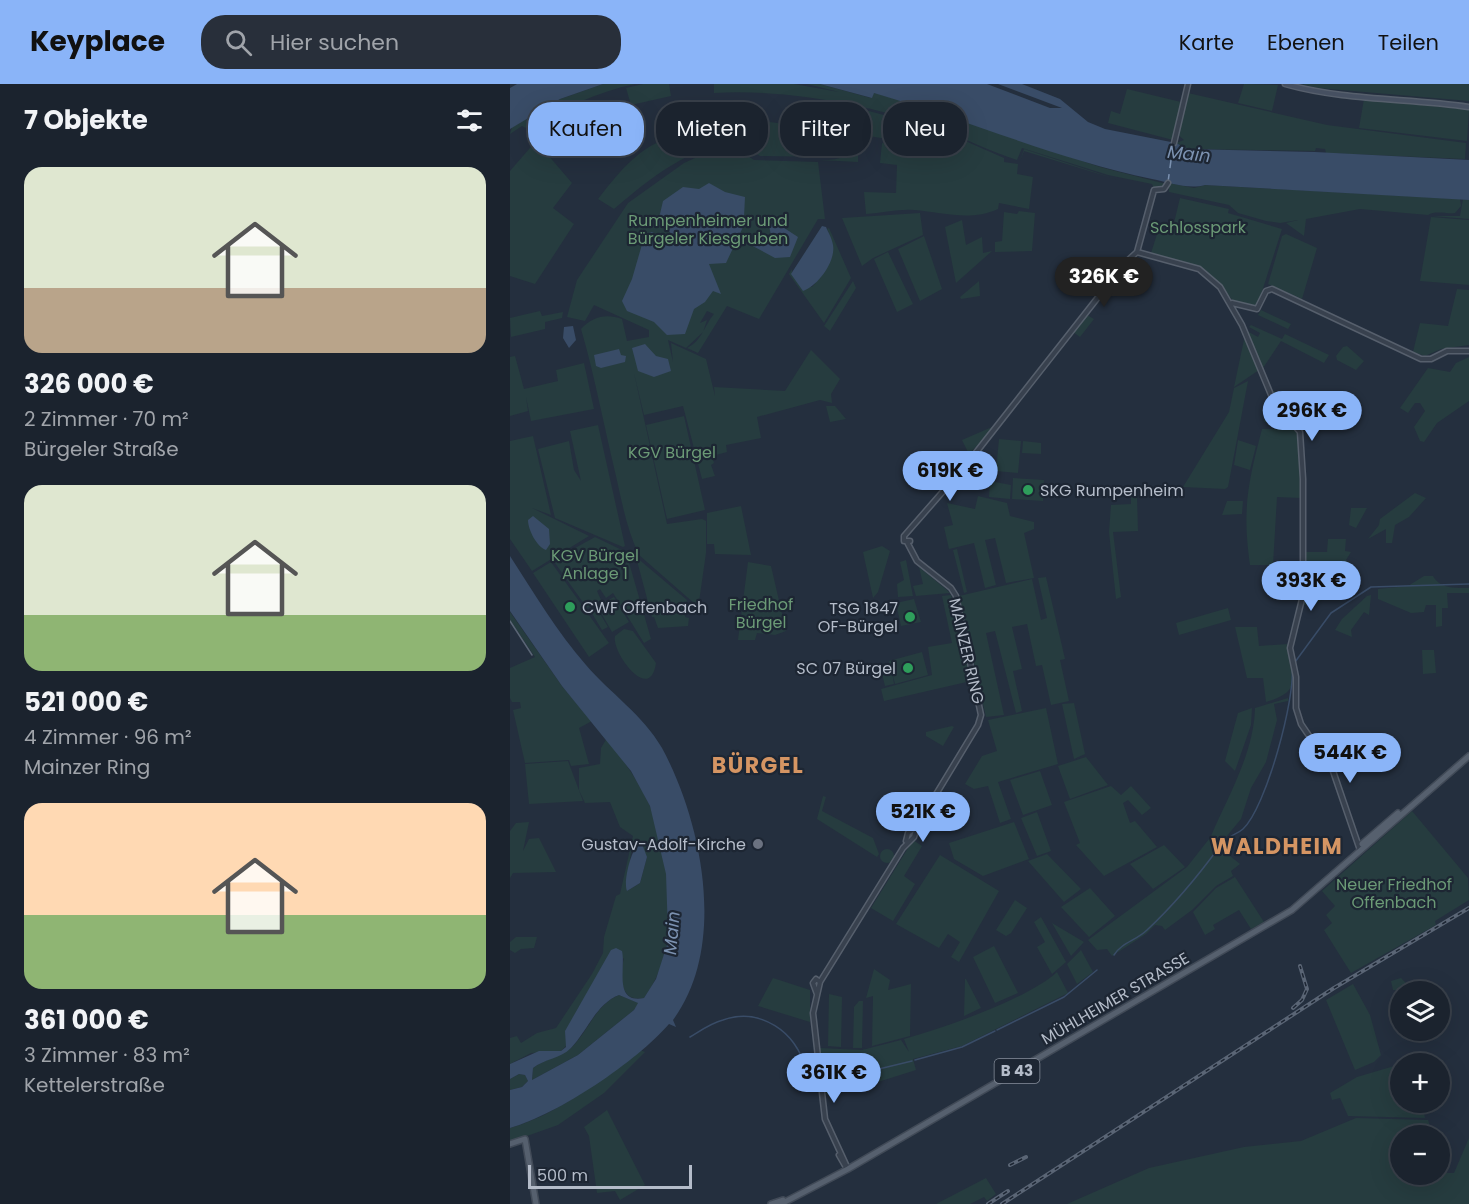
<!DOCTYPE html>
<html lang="de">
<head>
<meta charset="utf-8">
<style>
	:root { --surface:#1b232e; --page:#282f3a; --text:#f1f3f6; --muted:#a0a4aa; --line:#39404a; --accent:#8ab4f8 }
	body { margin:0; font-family:Poppins,sans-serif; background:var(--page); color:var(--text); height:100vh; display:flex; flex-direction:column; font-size:22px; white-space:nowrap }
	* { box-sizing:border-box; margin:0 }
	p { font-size:20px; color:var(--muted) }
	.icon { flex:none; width:33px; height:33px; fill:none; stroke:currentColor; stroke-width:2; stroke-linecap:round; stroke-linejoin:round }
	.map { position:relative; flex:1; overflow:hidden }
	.sheet { display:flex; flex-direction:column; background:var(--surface); width:510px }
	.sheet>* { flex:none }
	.guide { position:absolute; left:18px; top:18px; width:570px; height:54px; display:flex; gap:12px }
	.fabs { position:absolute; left:880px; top:897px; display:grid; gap:12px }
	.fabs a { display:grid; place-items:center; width:60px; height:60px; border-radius:50%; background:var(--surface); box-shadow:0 6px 24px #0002,0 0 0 2px var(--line); font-size:30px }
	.scale { position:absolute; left:18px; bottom:15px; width:164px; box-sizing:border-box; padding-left:6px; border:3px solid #b4bcc9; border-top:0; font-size:16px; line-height:21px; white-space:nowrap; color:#b4bcc9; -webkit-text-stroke:4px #1d2633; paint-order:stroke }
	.price { position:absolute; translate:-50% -51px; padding:0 14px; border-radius:21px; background:var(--accent); color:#111; font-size:20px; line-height:39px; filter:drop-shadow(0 2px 3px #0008) }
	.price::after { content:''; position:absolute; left:50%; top:36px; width:18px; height:14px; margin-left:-9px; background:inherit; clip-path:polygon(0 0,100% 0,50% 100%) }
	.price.selected { background:#222; color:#fff }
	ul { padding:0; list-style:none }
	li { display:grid; align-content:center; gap:12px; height:318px; padding:0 24px }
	li span { display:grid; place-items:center; height:186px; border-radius:18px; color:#555 }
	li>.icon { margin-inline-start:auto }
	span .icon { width:108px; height:108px; fill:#fffc; stroke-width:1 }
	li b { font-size:26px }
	h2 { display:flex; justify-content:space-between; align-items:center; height:72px; padding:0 24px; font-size:26px }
	.tag { padding:0 21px; border-radius:24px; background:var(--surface); box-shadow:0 6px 24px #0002,0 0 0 2px var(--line); font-size:21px; line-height:54px }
	.tag.selected { background:var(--accent); color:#111 }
	header { display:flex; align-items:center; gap:36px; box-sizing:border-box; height:84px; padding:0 30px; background:var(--accent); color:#111 }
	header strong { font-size:28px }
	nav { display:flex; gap:33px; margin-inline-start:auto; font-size:21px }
	.search { width:420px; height:54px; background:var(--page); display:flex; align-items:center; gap:15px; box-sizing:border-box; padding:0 21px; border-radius:24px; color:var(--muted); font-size:22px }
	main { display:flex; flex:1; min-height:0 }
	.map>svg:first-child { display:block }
	.green { fill:#263c3f; fill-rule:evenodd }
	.water { fill:#394c67; fill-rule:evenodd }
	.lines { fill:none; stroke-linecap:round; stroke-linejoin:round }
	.stream { stroke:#394c67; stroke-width:1.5 }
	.ferry { stroke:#7c92b1; stroke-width:1.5; stroke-dasharray:8 6; stroke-linecap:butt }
	.tertiary-casing { stroke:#565f6c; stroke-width:7 }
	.secondary-casing { stroke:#565f6c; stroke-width:7 }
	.primary-casing { stroke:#414a57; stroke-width:8 }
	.tertiary { stroke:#38414e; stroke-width:4 }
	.secondary { stroke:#465061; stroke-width:4 }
	.primary { stroke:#56606e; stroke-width:5 }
	.tram { stroke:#5a6575; stroke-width:1.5 }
	.rail-casing { stroke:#5a6575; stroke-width:4 }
	.rail { stroke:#1d2633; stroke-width:1.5; stroke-dasharray:4.5; stroke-linecap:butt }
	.leisure-dot { fill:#2e9e5b; stroke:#1d2633; stroke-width:2 }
	.worship-dot { fill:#6b7280; stroke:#1d2633; stroke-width:2 }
	.labels { text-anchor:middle; stroke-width:4.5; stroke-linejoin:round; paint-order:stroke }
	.shield { fill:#1d2633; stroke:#878f9c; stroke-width:1.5 }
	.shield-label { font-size:15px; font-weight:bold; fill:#b4bcc9 }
	.park-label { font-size:16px; fill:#6b9a76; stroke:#1d2633 }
	.poi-label { font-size:16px; fill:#b4bcc9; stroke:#1d2633; text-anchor:end }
	.street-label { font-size:16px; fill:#b4bcc9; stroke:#1d2633 }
	.water-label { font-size:18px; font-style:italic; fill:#7c92b1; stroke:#1d2633 }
	.district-label { font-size:22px; font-weight:bold; letter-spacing:1.5px; fill:#d59563; stroke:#1d2633 }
</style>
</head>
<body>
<header>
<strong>Keyplace</strong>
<div class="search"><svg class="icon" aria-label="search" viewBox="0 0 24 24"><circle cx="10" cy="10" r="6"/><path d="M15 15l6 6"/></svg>Hier suchen</div>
<nav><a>Karte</a><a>Ebenen</a><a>Teilen</a></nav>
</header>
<main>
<section class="sheet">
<h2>7 Objekte<svg class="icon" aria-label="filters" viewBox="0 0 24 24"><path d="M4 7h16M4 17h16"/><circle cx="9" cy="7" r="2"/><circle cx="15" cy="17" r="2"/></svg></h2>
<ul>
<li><span style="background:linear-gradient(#dfe7d0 65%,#b9a48a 0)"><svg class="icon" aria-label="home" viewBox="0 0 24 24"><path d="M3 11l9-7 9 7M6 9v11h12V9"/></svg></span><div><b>326 000 €</b><p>2 Zimmer · 70 m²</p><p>Bürgeler Straße</p></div></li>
<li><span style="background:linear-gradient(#dfe7d0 70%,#8fb573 0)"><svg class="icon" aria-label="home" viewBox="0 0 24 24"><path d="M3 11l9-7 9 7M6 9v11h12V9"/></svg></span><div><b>521 000 €</b><p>4 Zimmer · 96 m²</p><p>Mainzer Ring</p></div></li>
<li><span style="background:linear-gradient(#ffd9b3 60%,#8fb573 0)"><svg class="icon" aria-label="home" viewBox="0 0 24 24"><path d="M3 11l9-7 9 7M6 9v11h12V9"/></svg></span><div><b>361 000 €</b><p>3 Zimmer · 83 m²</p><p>Kettelerstraße</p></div></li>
</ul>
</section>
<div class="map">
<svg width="959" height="1120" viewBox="0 0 959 1120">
	<rect width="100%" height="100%" fill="#242f3e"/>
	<path class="green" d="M93,0H125C88,8 51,24 20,46L12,42L0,50L2,43L50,15Z
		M133,0H159L161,12L121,21L116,4Z
		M204,0H284L329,8L297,0H310L361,14L335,0L416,24L590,83L656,100L653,104H644L642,100L598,91L512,64L507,76C478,67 451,52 422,42C354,20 278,5 204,9Z
		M734,0L768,1L762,27L728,19Z
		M791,0H959V17L808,4Z
		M617,5L671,18L663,56L598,39L601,27L610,30Z
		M678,9L817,41L956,59L955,75L816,69L815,65L806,64L805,67L677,65L666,59L674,56L667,50Z
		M854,15L959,26L957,57L849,44Z
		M359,27L388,35L383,56L353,51L357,28Z
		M394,35L444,52L494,74V78L508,80L507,90L523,93L519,125L489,119L488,125C460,138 432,128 404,126C388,125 372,129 356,130L354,108L386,109L387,81L370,79L372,59L389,62Z
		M245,36L343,49L348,52L341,55L331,72L324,73L250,72L228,58C182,60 138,96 104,125L88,115C114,82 132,59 174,49L171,42L205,37Z
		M348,55V78L308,76C349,77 327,64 348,55Z
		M26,57L62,99L43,124L64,140L25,200L0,192V87Z
		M223,62L244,76L308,78L315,135H308L249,235L217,222L188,269L177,264C192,257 194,242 204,230L197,227L190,239L197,236L193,248L176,264L158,256L163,278L161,259L196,275L205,312L204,303L275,307L301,266L330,295L321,310L322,319L310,316L247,333L251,354L216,361L217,368L202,372L204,379L201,381L205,392L192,395L173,322L134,331L124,289L157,440L192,435L196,437V469L189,518L185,520L129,471C117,446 112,419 106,392C94,343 85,293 71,245C82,233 96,229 112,235L117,257L139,253V246L84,221L75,237L57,233L67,196L118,119L174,79L196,69Z
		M514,65L609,96L514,67L510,77Z
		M659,99L684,104L695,101L950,115L951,122L945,129C936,130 925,126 918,131L850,125L796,135L794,152L776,139L788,136L770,139L756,137L728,129L719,121L659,108Z
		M670,114L719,125L718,129L772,145L747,223L723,217C699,182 680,180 641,169L649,144L662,147Z
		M953,115L959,116V135L922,132H950Z
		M509,127L525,129L522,167L485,168V158L492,157L494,128L507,130Z
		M410,129L413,151L363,174L352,182L332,134Z
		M921,133L959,136V201L910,197Z
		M452,136L456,161L472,153L473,169L482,167L446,199L435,143Z
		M319,144L341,194L314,239L279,190L282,185V190L302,203C319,183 329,171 317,145Z
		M776,150L807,164L792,215L758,200L772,152Z
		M414,152L432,205L410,217L388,165Z
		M378,168L403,220L387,228L364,175Z
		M343,197L346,204L320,247L314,242Z
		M469,197L470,212L451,215L450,213Z
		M947,205L959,206V261L931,265L915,272L903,268L910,239L938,242Z
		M751,226L781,240L778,245L748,231Z
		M30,227L32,232L53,228L52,234L35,238V245L1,253L0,234Z
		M577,231L584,235L570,253L563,248Z
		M741,241L772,255L775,250L819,271L814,279L771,257L753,284L737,247L748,253L750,249L739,243Z
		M735,251L749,286L724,303Z
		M837,262L854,277L846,286L827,276L826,272L833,263Z
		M5,272L14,305L48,297L46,286L74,279L84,325L21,337L16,313L18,327L0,332V273Z
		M959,273V317L927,339L914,358L910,357L904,343L915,327L910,319H905L898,329L890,324L918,284L940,288L946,279Z
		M738,297L718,403L715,405L673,403L719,328L724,304Z
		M762,306L787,319L778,333L764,314Z
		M760,314L789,352L791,414L767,413L763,481H740C732,424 738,399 752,345H772L774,339L754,338Z
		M316,322H325L336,335L320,338Z
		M174,332L195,426L157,435L136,341Z
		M88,341L115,462L113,463L45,434L28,365L59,357L64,386L71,397L60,347Z
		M482,343L483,345L459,370L452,356Z
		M23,352L41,431L22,424L79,452L22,487L0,455V357Z
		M489,355L511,357L508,389L486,387Z
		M728,356L746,362L740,386L724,381Z
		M513,357L531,359V370L512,369Z
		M503,394L534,396L533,417L502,415Z
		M480,397L501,401L500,415L479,413Z
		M905,409L916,414L899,433L885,441L882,459H876V445L858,455L869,441L870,435Z
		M468,412L497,419L500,432L524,438V445L514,449L524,494L496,499L485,454L475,456L486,501L475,504L464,459L439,465L434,443L443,441L437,419L465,425Z
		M627,412L628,447L603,448L611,513L606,515L599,448L601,421L621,420V413Z
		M717,417H733L732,430L712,431Z
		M231,422L241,471L205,470L204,460H197V429Z
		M841,424H857L846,444L839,441Z
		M85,453L116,468L141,555L134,559L103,509L96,514L90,505L87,507L91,516L77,524L45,479L47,474Z
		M818,455H836L835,467L841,468L836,476L840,480C832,498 814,523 793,521L794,468H817Z
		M372,462L380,467L368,508L363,514L353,468Z
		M447,465L457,508L454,509L443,466Z
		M126,473L177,516L175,533L179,534L178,542L148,544L144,533H142Z
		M396,476L403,512L388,513L387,500L394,496L390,478Z
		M41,478L99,559L79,573L23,489Z
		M238,478L261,482L276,547L265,551L247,549L245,556H228Z
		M409,483L438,507L440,509L406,512L403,502L413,500Z
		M914,492H923C930,505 946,504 959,504V509H937L938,524H932V542L926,543V521H916L914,528L901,529L868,515V505L898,502Z
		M536,493L555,575L550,576L559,617L541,621L532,581L526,582L517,540L502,543L512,585L503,587L512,627L506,629L485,547L476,549L494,631L476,633L449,512L522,495L531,536L537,534L528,494Z
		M441,511L461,597L374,617L371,605L422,591L418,563L442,559L432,512Z
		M861,511L859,531L854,528L841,546L842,553L825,546L832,535L857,512Z
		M104,513L119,538L102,548L87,522Z
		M404,515L411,538L391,542L386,519Z
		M86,523L98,543L92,546L80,526Z
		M718,524L721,536L669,551L666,539Z
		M0,528L52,602L82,637L69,644L79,680L61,682L59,676L15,679L3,626L11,624L10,618H2L0,614V584L25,573L0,536Z
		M725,543H747L749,562L778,560C782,592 794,607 756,618L753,594H737Z
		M114,545L123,547L146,579C140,621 101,568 105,552Z
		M912,566H924L926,589L913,590Z
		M412,568L418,591L385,600L382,588L384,600L375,602L371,586L381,584L379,577Z
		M778,614V617L764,620L767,636L756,678L741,704L731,735L711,759L701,752C718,712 744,669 745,624Z
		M564,619L575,670L564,675L552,620Z
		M536,624L548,680L488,698L501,735L490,739L478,702L464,705L455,700L472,672L487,667L478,636Z
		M742,624L741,641L725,687L715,677L728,629Z
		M442,642L444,643L433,662L416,652V648Z
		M97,654C112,675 128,696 139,720C155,754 163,823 157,860C154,877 145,900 134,914C109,919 110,891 114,874C86,900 59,923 56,962L51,967L21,969L0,980V954L7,952L11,959L27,949L46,944L82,890L93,869L94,853L106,812L110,810L123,752L110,743L100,718L75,719L69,706V684L90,680L91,664ZM121,767L137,773L130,799L117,807Z
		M576,673L598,701L560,715L548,682Z
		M58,677L73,717L19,720L15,680Z
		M530,687L542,721L513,731L500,696Z
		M601,702L611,711L621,702L641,724L632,731L618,716L613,719L620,739L625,737L647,763L594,792L566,761L570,759L554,718Z
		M313,712L316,713L312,727L363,754L369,770L367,773L307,735Z
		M902,727L958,794L959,816L925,837L926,841L841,889L814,846L822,839L816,831L825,822L812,807Z
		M527,728L541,767L527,772L511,734Z
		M19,738L13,767L19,755L29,754L46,788L3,789L0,794V747L6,739Z
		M504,738L519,775L473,792L444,775L439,759Z
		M699,755L730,780L721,787L723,792L706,802L682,826L655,846L652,842L645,841L636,850L602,872L597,865L587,866L578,856L677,783Z
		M403,756L412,762L394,792L405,800L383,837L361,824Z
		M654,761L675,783L643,805L620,780Z
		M370 772a7 7 0 1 1 14 0a7 7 0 1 1-14 0Z
		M537,770L571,805L554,818L518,777Z
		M430,771L489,807L449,878L441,873L450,858L438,850L429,864L386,840Z
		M725,793L754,838L741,845L729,826L703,841L705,845L695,851L683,828L706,804Z
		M580,804L605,832L579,853L551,823Z
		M505,816L517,824L501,849L496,852L486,846Z
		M531,833L556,878L542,890L527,863L535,858L524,838Z
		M542,839L574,858L561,872Z
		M6,853H27L24,864L11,865L5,869L0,866V858Z
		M484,862L508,909L485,919L463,873Z
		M571,866L583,888L567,900L557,880Z
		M364,885L380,896L378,906L401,900L400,952L362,962L363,912L356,914Z
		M547,888L558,909L452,962L403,975L406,986L349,1004L314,1011L309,964L352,966L391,956L399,968L394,955C433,944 518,915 547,888Z
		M263,894L300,906V938L248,922Z
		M891,894L904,907L883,906L881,897Z
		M456,895L471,924L454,932L455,895Z
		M843,900L860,931L871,971L864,978L845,986L816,916Z
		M319,910L332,913L331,963L318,962Z
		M109,911L129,919L124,926L68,971L22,996L23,984C34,975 50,973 61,964C79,947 85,921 109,911Z
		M349,917H353L352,964H343L344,923Z
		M130,966L135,968L94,1009L48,1041L0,1058V1044C49,1030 90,996 130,966Z
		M891,980V1018L912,1019L915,1034L838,1032L830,1014L822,1016L820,1009L847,993Z
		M9,990L15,991L18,997L12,1003L0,1006V995Z
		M97,1026L135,1101L110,1116L105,1107L87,1109L79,1052L74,1043Z
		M846,1034L918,1036L923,1051L891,1052V1090H930V1076L934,1089H944L959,1054V1120H557L639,1084L734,1063L791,1057Z
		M476,1094L486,1110L477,1117L474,1113L460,1120H426Z"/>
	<path class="water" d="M7,0H93L50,15L0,45V4Z
		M310,0H477L540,24H552L488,0H512L550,15L578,38L595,45L666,59L678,65L805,68L959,76V116L695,101C678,106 659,98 642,95C547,75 457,36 364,9L362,14Z
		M199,99L215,108L235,113L234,133L231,139L233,143L216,179L199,180L211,210L203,207L195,218L184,225L175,250L157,251L144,238L117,227L112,217L122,195L135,150L142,148L158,156L162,155L160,148L144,138L150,130L153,117L173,103L189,105Z
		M265,138L288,153L280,173L265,174L241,161L242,158L261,151L259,142Z
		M312,142L316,143C318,148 322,154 323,161C326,177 308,202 293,207L281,190Z
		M63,242L66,256L59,264L53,254L54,243Z
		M135,260L146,272L158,275L161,287L144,293L128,287L122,264Z
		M109,265L111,271L116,272L115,278L91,284L86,282L84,271Z
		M23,432L39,445L40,460L36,466C27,463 18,446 18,436Z
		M0,472C24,509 47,548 76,581C100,609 133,631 152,664C192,738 218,862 163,936L166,943L159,940C127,977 49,1030 0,1044V1006L12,1003L18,997L15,991L9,990L0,995V980L29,967H51L56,963L55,947L101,866L106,864L112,867C116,883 103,920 134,914L146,895L157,861L158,849L156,790L140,722L121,687L52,602L0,527ZM109,911L128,919L124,926L68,971L22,996L23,984C34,975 50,975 61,964C78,946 86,920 109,911Z
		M129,759L132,760L137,773L130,799L117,807C113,798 121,766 129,759Z"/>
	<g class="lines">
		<path class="stream" d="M785,578L821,529L861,503L959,500
			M712,761C719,750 725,752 733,745C756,724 786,613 782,582
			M604,871C611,859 627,856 637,846C664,821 688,792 710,762
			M487,946L554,913L587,886
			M180,953C190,947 201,939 213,936C250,923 287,948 295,984
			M405,976L452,963L485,947
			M301,992L306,994
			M316,993L344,991L402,977"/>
		<path class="ferry" d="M658,98L663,62"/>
		<defs>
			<path id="tertiary" d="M664,59L678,0
				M627,168L689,185L710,203L732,241L764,318L790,348L793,395V511L780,564L786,593V624L791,640L823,687L850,766
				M627,168L644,106L654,105L658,99
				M722,219L747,225L756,207L762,205L911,275H921L937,267H959
				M400,457H394V452L457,380L615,179L627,168
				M396,757L398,749L403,745
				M307,910L303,899L306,895L310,898
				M329,1071L337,1085
				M338,1085L315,1035L303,929L310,898L393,764L404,753L408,740L468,641L471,631L446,512L441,504L407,477L397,458"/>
			<path id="secondary" d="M775,0C835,17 898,14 959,23"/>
			<path id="primary" d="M852,760L888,729
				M0,1060L15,1055L26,1120
				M261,1120L273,1116
				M271,1120L338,1085L782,826L959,672"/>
		</defs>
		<use href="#tertiary" class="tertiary-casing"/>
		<use href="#secondary" class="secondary-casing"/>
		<use href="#primary" class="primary-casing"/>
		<use href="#tertiary" class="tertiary"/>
		<use href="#secondary" class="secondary"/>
		<use href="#primary" class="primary"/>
		<path class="tram" d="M0,537L22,571"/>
		<defs>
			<path id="rail" d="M783,924L792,916L797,905L790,882
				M500,1081L516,1073
				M478,1120L498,1107
				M492,1120L824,904L959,824"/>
		</defs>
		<use href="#rail" class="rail-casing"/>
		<use href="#rail" class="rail"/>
	</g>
	<g class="leisure-dot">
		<circle cx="518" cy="406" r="6"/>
		<circle cx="60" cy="523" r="6"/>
		<circle cx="400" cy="533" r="6"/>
		<circle cx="398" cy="584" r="6"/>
	</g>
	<circle class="worship-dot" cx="248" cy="760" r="6"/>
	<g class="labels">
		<rect class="shield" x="484.5" y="975" width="45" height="24" rx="4.5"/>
		<g class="shield-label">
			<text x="507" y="992">B 43</text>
		</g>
		<g class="park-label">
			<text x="198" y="142">Rumpenheimer und<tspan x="198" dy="18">Bürgeler Kiesgruben</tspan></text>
			<text x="688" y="149">Schlosspark</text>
			<text x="162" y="374">KGV Bürgel</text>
			<text x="85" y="477">KGV Bürgel<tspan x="85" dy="18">Anlage 1</tspan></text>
			<text x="251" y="526">Friedhof<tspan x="251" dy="18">Bürgel</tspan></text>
			<text x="884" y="806">Neuer Friedhof<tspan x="884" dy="18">Offenbach</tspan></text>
		</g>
		<g class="poi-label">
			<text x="530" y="412" text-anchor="start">SKG Rumpenheim</text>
			<text x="72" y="529" text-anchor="start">CWF Offenbach</text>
			<text x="388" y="530">TSG 1847<tspan x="388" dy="18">OF-Bürgel</tspan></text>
			<text x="386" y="590">SC 07 Bürgel</text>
			<text x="236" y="766">Gustav-Adolf-Kirche</text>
		</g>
		<g class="street-label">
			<text transform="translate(457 567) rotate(77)" y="6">MAINZER RING</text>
			<text transform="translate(605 914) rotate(-30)" y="6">MÜHLHEIMER STRASSE</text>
		</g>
		<g class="water-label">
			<text transform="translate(679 70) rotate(6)" y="6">Main</text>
			<text transform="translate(162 849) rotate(-85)" y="6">Main</text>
		</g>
		<g class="district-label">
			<text x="248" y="689">BÜRGEL</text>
			<text x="767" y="770">WALDHEIM</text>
		</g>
	</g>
</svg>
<div class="fabs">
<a><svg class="icon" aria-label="layers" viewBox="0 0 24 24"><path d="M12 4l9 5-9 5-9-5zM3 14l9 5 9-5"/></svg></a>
<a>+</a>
<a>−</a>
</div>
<div class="scale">500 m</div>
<b class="price selected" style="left:594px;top:224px">326K €</b>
<b class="price" style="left:802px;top:358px">296K €</b>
<b class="price" style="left:440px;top:418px">619K €</b>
<b class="price" style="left:801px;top:528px">393K €</b>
<b class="price" style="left:840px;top:700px">544K €</b>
<b class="price" style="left:413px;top:759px">521K €</b>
<b class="price" style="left:324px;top:1020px">361K €</b>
<div class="guide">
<a class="tag selected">Kaufen</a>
<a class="tag">Mieten</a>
<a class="tag">Filter</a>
<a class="tag">Neu</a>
</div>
</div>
</main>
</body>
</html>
